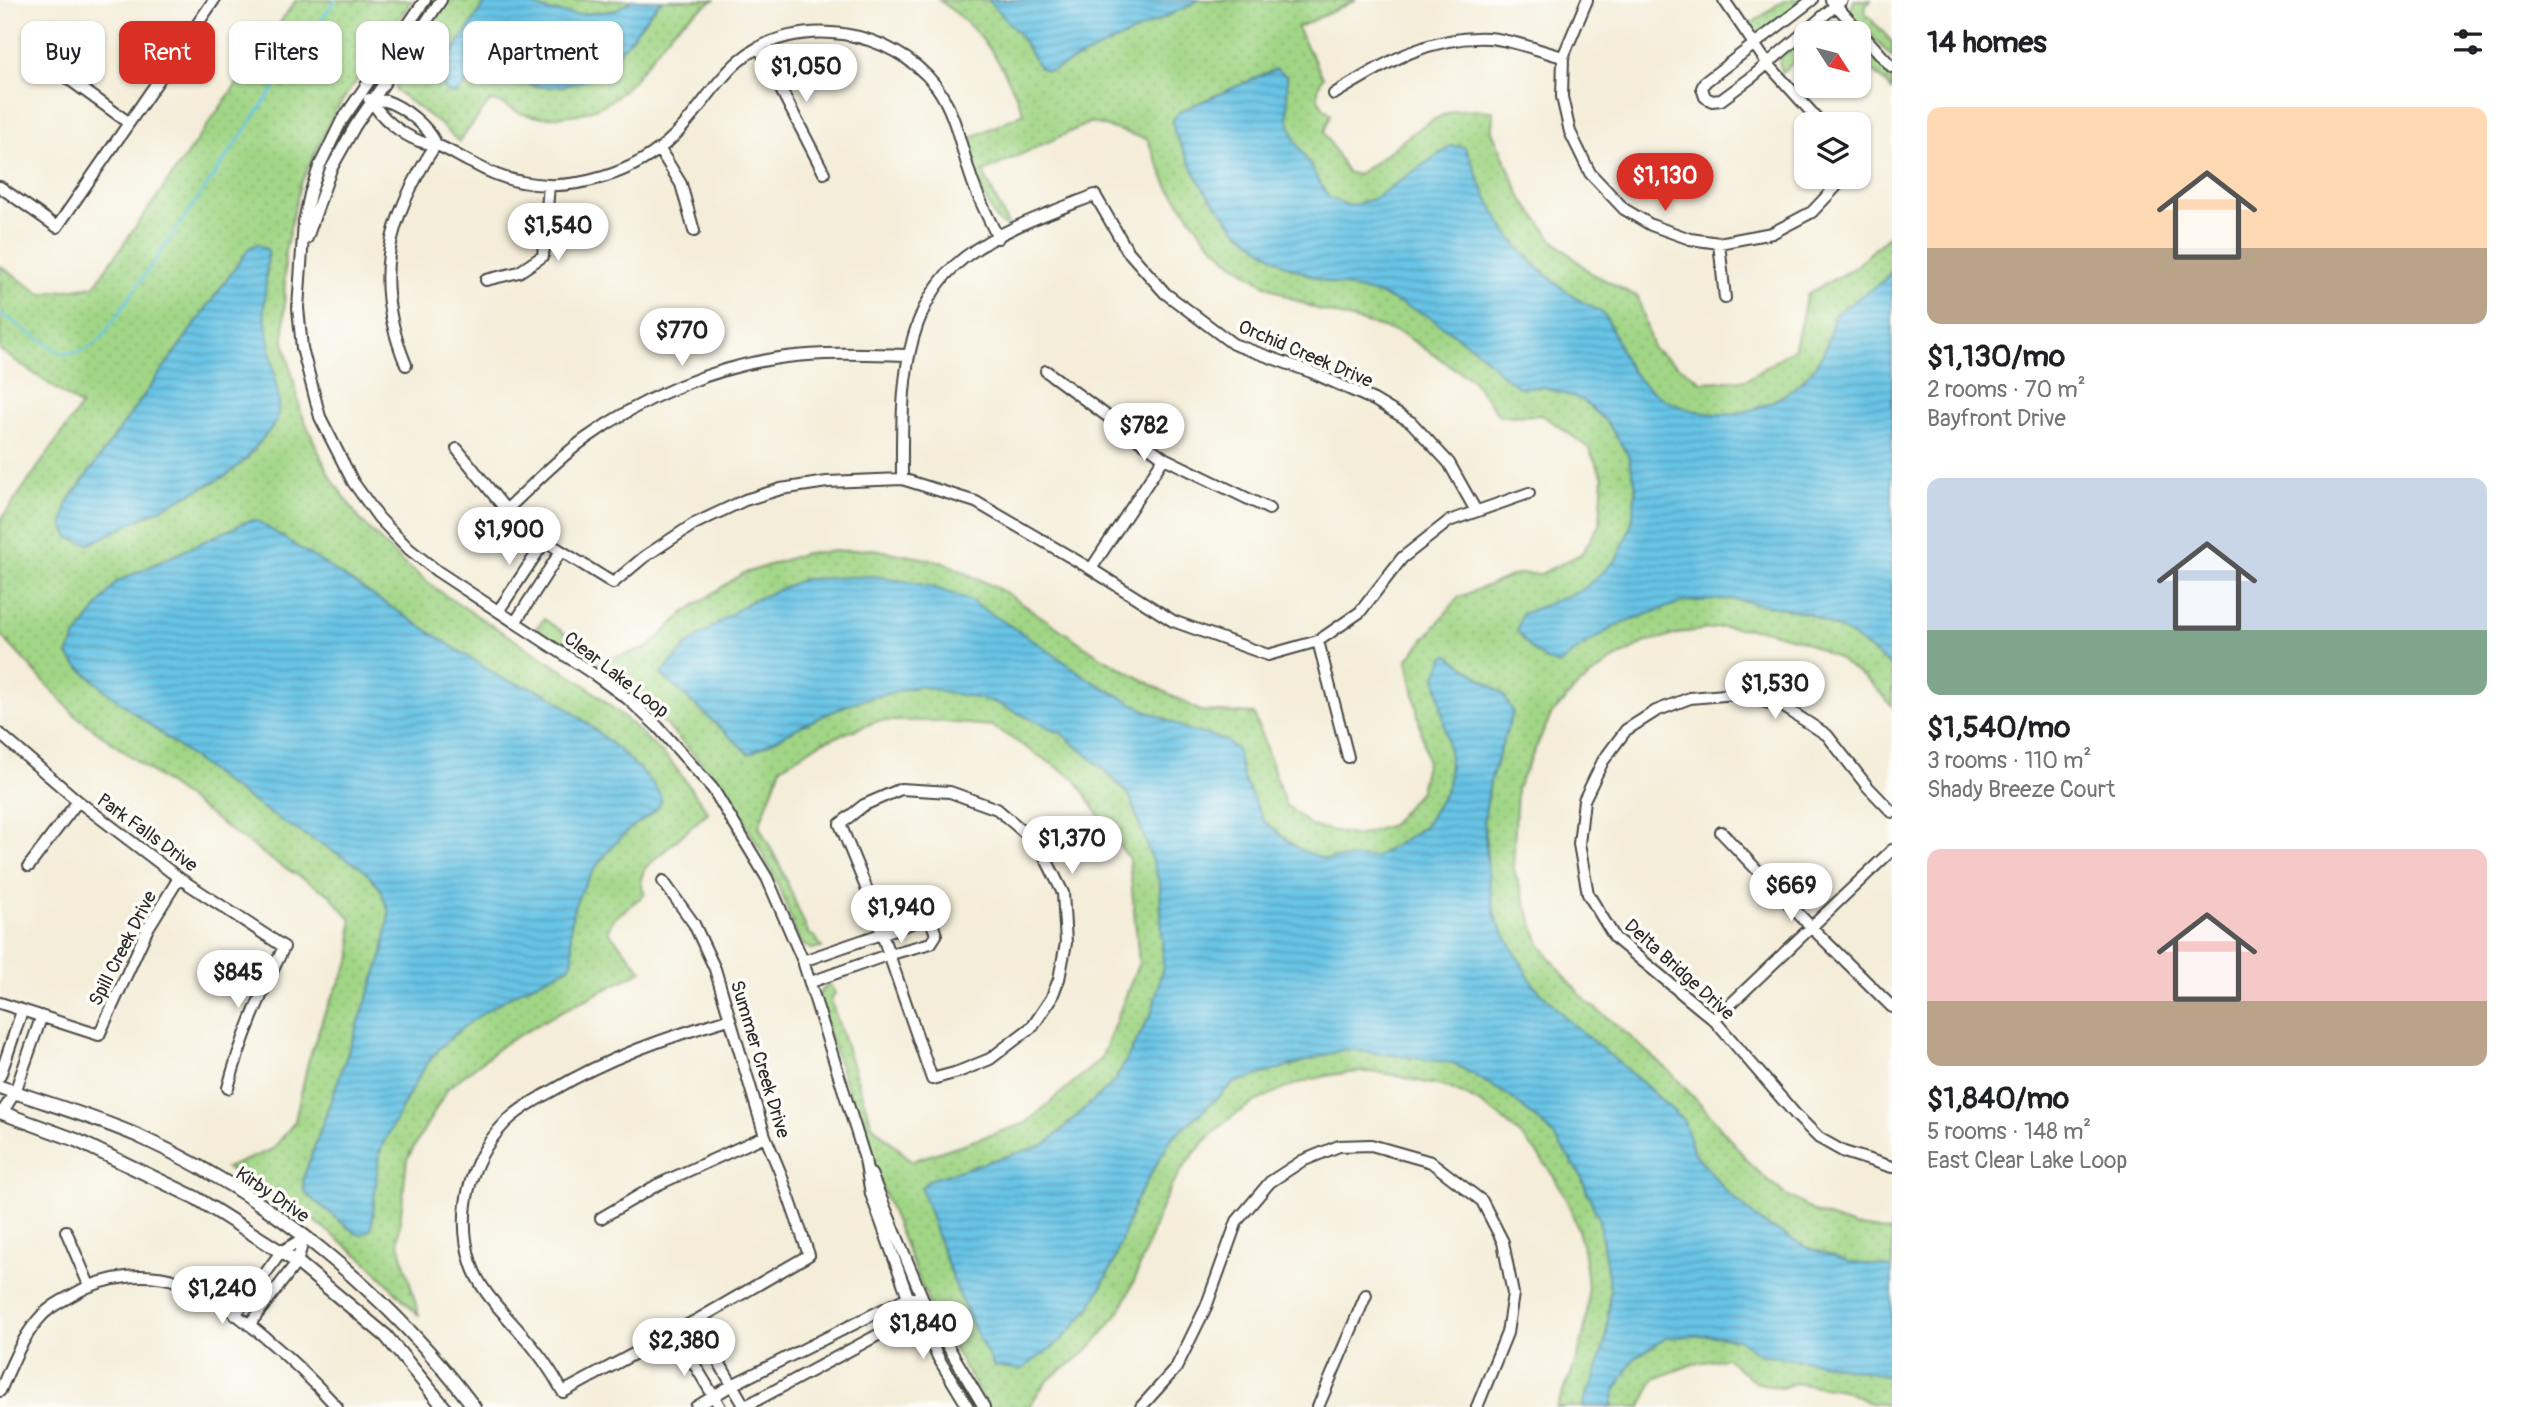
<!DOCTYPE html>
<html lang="en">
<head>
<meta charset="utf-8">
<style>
	:root { --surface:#fff; --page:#f2f2f2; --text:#202124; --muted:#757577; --accent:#d93025 }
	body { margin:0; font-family:Pangolin,sans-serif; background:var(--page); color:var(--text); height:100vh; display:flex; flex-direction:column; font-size:26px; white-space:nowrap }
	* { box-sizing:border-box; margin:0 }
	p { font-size:23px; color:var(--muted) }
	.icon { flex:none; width:38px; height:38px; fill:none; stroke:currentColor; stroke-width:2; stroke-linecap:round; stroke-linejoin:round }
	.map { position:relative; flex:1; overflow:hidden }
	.side { display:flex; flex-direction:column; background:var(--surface); width:630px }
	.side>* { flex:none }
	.banner { position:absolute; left:21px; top:21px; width:665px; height:63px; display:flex; gap:14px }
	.needle { width:46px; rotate:126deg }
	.buttons { position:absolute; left:1794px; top:21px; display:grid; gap:14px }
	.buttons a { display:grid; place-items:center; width:77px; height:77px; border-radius:14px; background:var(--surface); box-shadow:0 2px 5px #0004; font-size:35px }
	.price { position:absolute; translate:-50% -60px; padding:0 16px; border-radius:24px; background:#fff; color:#222; font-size:23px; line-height:46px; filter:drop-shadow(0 2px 4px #0008) }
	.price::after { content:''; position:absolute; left:50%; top:42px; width:21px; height:16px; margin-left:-10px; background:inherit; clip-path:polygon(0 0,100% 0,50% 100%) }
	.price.on { background:var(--accent); color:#fff }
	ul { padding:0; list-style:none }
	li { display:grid; align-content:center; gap:14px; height:371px; padding:0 35px }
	li span { display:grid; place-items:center; height:217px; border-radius:14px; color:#555 }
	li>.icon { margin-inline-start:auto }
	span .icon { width:126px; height:126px; fill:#fffc; stroke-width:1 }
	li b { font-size:30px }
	h2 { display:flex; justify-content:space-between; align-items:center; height:84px; padding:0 35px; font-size:30px }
	.pill { padding:0 24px; border-radius:14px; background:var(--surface); box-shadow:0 2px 5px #0004; font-size:24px; line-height:63px }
	.pill.on { background:var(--accent); color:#fff }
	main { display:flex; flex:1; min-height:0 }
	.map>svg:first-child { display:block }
	.grass { fill:url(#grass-dots); stroke:#668058; stroke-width:2 }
	.water { fill:url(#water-rules); stroke:#4a7888; stroke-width:2 }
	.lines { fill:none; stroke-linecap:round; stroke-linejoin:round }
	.stream { stroke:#68c4e6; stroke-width:2.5 }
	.minor-casing { stroke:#494845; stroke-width:14 }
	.major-casing { stroke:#494845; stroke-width:16 }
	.minor { stroke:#fff; stroke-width:10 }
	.major { stroke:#fff; stroke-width:12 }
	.labels { text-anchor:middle; stroke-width:7; stroke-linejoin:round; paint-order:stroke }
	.street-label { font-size:19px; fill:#2b2b2b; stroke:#fdfcf7 }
</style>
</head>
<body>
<main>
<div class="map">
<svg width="1892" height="1407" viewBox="0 0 1892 1407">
	<defs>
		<pattern id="grass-dots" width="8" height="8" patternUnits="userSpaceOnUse" patternTransform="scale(1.75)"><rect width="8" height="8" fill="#a1d686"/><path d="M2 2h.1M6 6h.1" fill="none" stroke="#8bb874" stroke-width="1.8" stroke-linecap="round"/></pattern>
		<pattern id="water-rules" width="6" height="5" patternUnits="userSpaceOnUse" patternTransform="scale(1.75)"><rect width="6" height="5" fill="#68c4e6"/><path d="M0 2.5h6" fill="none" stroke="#569fbb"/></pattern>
	</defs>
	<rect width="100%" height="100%" fill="#fdfcf7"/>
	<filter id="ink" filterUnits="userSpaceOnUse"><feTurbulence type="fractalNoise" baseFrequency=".0143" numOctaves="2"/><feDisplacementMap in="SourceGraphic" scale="14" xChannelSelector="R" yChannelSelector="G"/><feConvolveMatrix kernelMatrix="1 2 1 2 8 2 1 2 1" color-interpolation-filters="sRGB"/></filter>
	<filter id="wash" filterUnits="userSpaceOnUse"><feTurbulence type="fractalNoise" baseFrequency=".00686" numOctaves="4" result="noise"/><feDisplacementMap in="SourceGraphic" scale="28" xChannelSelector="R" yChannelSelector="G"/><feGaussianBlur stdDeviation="1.57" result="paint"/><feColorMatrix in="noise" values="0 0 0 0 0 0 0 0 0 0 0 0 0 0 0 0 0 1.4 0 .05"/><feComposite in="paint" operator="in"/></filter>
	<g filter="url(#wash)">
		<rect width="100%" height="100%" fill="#f4edd9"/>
		<path class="grass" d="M296,0H412L334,113L300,185L285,251L284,341L301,412L328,473L360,520L403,563L446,596L584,684L624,717L672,763L708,812L645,868C640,879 640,884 645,894L612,920L608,931L642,971L560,1012L504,1044L448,1088L407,1159L398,1240L419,1316L367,1262L294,1205L226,1168L273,1149L295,1121L308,1062L325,1012L352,957L351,919L329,894L275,862L238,836L75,715L0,634V521L81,406L0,350V266L41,294L94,286Z
			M448,0H714C697,11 679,22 667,37C631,82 617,115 552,117C543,118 529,116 520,113C509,109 502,101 490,101L459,142L440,124L396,91L395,80Z
			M939,0H1356L1297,28L1323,77C1314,93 1316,103 1331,114L1324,132L1347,172L1356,175C1389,156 1417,122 1454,111C1465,107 1481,111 1493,111L1492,131L1522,199L1554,241L1591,273L1638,297L1653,349L1702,382L1746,380L1795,348L1807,294L1856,267L1892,232V706L1871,683L1839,659L1803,641L1764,630L1724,627L1686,632L1646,642L1609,662L1577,687L1551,715L1517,788L1513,867L1540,944L1563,974L1586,1001L1617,1025L1672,1074L1710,1115L1753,1167L1782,1192L1817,1213L1854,1226L1892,1232V1405L1870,1403L1843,1390L1795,1383L1781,1388L1755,1382L1726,1358L1693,1364L1654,1379L1641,1407H1556C1571,1377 1584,1346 1587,1312C1595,1219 1540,1127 1454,1090C1443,1085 1429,1084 1418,1081C1406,1079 1394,1074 1382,1073C1335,1068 1285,1084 1245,1108C1215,1127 1187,1158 1170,1189C1148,1232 1141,1280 1113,1320C1103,1333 1090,1350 1077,1359C1067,1368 1052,1374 1044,1385C1038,1391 1034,1400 1029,1407H989L981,1396L932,1311L876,1174L818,1002L820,992L829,983L835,993L831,1001L872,1125L912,1161L1026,1123L1101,1059L1139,962L1129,859L1074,778L992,726L933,721H878L822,742L781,767L759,826L781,868L808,933L816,938L822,948L811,949L800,943C791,920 783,896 773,874C735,796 677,727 608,675C585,658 560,644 536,628L544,619L605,660L648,648L685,612L742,574L806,553L873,549L943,562L1005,592L1101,657L1200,711L1254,714L1285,804L1311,826L1357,836L1391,825L1420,791L1427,760L1407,660L1459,597L1516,574H1541L1581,554L1600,524L1603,477L1588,447L1542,415L1500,416L1472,380L1401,333L1317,309L1286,296L1257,280L1229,260L1205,237L1169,188L1147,139L1091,122L983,172L1009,227C987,226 972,158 968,139L1024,113C1002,62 985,33 939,0Z
			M1784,0H1803L1763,31L1756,33L1747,27Z
			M1854,0H1871L1866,5L1865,13L1892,42V57L1853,17L1851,11Z
			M1831,20L1842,24L1851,33H1811Z
			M1806,37V52L1782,72L1779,61L1782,55Z
			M1858,41L1892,75V90L1859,56Z"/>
		<path class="water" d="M489,0H518L549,11L576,15L616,10L632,0H662C641,21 625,51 602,70C579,88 545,92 519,81C506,75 495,63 479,71C469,76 464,87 456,94L448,93L440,82L441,70L485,3Z
			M988,0H1198L1191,5L1054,70L1046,71L1039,67L1018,33Z
			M1276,69L1287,76L1288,118L1295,140L1329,198L1350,206L1373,199L1451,146L1464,147C1473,159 1475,171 1481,185C1492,207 1503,230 1520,249C1536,267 1556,284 1576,298C1584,304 1596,307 1603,314C1612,322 1619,350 1626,362C1652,407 1715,426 1762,406C1788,396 1816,374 1826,346C1830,337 1832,325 1834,315L1884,280L1892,271V667L1851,635L1807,613L1732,599L1683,602L1619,624L1577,650L1559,665C1541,660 1527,646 1517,630L1522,614L1582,590L1617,559L1632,523L1636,486L1628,455L1607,422L1582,400L1544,387H1519L1506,378L1479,352L1428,316L1381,295L1324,281L1283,264L1237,230L1204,190L1174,132L1173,119L1180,111Z
			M258,244L268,250L264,312L279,401L277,421L246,459L226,476L90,544L70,539L63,526L67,503L250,247Z
			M256,520L503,679C518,685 535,687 549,695C567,706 663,781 661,800C660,811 643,819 635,825C613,843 594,867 581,892C573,906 570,922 571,938C572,951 577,957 568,968C524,987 462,1020 432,1057C415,1078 398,1117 384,1142L379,1154L372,1224L371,1229L361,1235L356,1233L308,1196L304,1190L303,1179L383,954L389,912L380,888L362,868L286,824L229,786L112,696L72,661L68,654L75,638L116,582L248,521Z
			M875,576L929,586L967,599L1033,640L1092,681L1143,709L1191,731L1223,739L1237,750L1243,778L1264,821L1297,848L1324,859L1376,857L1424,827L1448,787L1450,758L1436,676L1444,657L1448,655L1503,694L1513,712L1490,782L1484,821L1489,882L1496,919L1533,984L1567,1019L1645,1085L1684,1121L1693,1151L1726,1191L1762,1223L1806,1247L1850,1262L1892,1268V1377L1810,1361L1760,1355L1738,1339L1706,1335L1666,1338L1635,1358L1615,1391L1611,1407H1582L1595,1376L1607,1335L1610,1289L1599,1220L1579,1172L1549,1130L1509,1096L1453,1063L1345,1049L1234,1083L1171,1139L1136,1200L1113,1264L1090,1308L1062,1340L1021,1370L994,1366C962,1312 941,1248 921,1188L928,1180L1046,1144L1115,1081L1152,1012L1163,966L1160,884L1129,795L1101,767L1061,733L994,702L918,686L854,702L803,725L749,754L661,674L688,644L749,602L804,579Z"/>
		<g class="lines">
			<path class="stream" d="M0,313L61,353C78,355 87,350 100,340L335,0"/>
		</g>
	</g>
	<g filter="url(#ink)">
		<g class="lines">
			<defs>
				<path id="minor" d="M425,0L341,122L319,167L310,194L304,222L298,308L302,348L320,417L353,482L379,518L409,549L437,571L595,675L628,699L658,727L713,789L767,878L803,961L865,1159L871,1194L908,1297L939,1359L968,1407
					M1587,0L1563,57L1562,97L1570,132L1590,173L1624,209L1651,225L1690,239L1719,243L1772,233L1812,212L1845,177
					M1724,0L1767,63L1822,124
					M1812,0L1705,82L1702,88L1705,97L1712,101L1721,100L1752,77L1842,0
					M1831,0L1892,67
					M760,49L824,173
					M41,59L128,122
					M1334,94C1384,64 1429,35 1489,38C1513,40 1540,51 1563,57
					M369,99C374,101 380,100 386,101C404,107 429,127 436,144
					M372,101C380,117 401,134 419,141C426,144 433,143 439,146C451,151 461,158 472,163C488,172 504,179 522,182C573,193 637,173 674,136C698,113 714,82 740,60C797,13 892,29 936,86C956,113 961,149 972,180C979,200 989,219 998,238
					M660,150L681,184L694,231
					M0,187L57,227L214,0
					M307,238L331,169L355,126L441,0
					M1719,243L1725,298
					M486,280L519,272L543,256L549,185
					M406,365C371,279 387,220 436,144
					M1046,371L1164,458L1269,509
					M457,449L506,510L545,541L613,583L644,557L694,524L745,500L781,489L827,482L902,479L976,502L1091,569L1173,621L1268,655L1318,641L1360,612L1402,558L1449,521L1529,493
					M902,479C902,403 898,308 965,257C1003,228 1052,212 1095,195L1127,250L1165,293L1233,344L1311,372L1374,400L1411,422L1449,463L1476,511
					M506,510C532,486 556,460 585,439C643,397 715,366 786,357C827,352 867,354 908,355
					M1091,569L1164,458
					M499,610L545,541
					M516,621L561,551
					M1318,641L1348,757
					M0,734L78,801L179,878L284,947C262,992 241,1038 228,1088
					M901,789L950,792L997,809L1039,845L1063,893L1066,943L1059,979L1051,999L1033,1026L990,1059L958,1072L932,1079L865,885L840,824L864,805Z
					M1892,812L1867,786L1827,735L1784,707L1736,694L1690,698L1656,711L1626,730L1603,761L1584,800L1579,844L1588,894L1615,938L1714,1020L1796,1115L1819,1138L1844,1152L1892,1167
					M1721,832L1810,926L1892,1007
					M29,866L78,801
					M663,881L694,924L715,969L765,1136L780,1172L809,1255L695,1321L563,1392C551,1370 537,1350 520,1332C501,1310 480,1291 471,1263C456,1214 469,1161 504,1124C517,1110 535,1100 552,1091C607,1058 667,1037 729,1019
					M803,961L924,919L932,923L936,935L931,943L887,955L811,982
					M0,1003L99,1035L148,928L179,878
					M1714,1020L1892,850
					M0,1076L22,1011
					M2,1113L15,1092L41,1018
					M871,1174L930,1316L984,1407
					M601,1218L657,1185L765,1136
					M66,1231L89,1285
					M235,1315L281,1252L304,1238
					M695,1321L745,1407
					M249,1325L297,1262L304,1238
					M675,1332L720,1407
					M0,1391C11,1366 20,1342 37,1321C48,1307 62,1301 76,1293C105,1276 147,1271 179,1282C230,1300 301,1367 337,1407
					M696,1407L732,1385L908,1297L923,1300L917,1314L744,1407
					M1141,1407L1176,1368L1206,1307L1237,1221L1270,1182L1302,1161L1339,1146L1371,1145L1431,1162L1482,1201L1503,1242L1513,1294L1507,1333L1477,1407
					M1318,1407L1366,1295"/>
				<path id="major" d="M0,1087C45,1103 92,1116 136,1135C268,1194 387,1292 474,1407
					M0,1112L76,1140L196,1198L297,1262L386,1336L444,1407"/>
			</defs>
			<use href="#minor" class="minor-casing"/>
			<use href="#major" class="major-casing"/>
			<use href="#minor" class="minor"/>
			<use href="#major" class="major"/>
		</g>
	</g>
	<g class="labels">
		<g class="street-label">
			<text transform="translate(1306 353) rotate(23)" y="7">Orchid Creek Drive</text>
			<text transform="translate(617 674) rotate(38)" y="7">Clear Lake Loop</text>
			<text transform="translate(148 832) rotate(36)" y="7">Park Falls Drive</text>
			<text transform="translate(122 948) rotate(-63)" y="7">Spill Creek Drive</text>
			<text transform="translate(1680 969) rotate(42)" y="7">Delta Bridge Drive</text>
			<text transform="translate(761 1059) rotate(73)" y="7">Summer Creek Drive</text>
			<text transform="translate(273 1194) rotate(34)" y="7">Kirby Drive</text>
		</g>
	</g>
</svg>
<div class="buttons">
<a><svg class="needle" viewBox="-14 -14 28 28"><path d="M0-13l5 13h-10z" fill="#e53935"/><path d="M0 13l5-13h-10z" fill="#757577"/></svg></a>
<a><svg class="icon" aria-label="layers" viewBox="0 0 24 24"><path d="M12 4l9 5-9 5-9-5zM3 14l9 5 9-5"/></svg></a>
</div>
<b class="price" style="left:806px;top:104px">$1,050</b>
<b class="price on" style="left:1665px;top:213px">$1,130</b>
<b class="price" style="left:558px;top:263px">$1,540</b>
<b class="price" style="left:682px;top:368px">$770</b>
<b class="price" style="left:1144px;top:463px">$782</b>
<b class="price" style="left:509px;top:567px">$1,900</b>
<b class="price" style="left:1775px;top:721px">$1,530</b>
<b class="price" style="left:1072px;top:876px">$1,370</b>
<b class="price" style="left:1791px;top:923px">$669</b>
<b class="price" style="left:901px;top:945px">$1,940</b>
<b class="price" style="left:238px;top:1010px">$845</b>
<b class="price" style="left:222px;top:1326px">$1,240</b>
<b class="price" style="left:923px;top:1361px">$1,840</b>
<b class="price" style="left:684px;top:1378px">$2,380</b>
<div class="banner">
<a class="pill">Buy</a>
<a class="pill on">Rent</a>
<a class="pill">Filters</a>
<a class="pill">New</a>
<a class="pill">Apartment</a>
</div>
</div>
<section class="side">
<h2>14 homes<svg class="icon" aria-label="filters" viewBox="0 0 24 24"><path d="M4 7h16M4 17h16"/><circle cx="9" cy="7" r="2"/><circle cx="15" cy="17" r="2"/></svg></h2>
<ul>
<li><span style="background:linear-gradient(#ffd9b3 65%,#b9a48a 0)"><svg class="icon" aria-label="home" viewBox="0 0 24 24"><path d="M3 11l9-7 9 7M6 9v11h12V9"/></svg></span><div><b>$1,130/mo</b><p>2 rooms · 70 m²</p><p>Bayfront Drive</p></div></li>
<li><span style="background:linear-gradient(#c9d6e8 70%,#7fa58c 0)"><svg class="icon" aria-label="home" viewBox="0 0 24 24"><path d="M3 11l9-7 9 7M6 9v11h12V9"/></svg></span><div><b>$1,540/mo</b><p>3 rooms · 110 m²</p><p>Shady Breeze Court</p></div></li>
<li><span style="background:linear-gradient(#f6c9c9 70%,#b9a48a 0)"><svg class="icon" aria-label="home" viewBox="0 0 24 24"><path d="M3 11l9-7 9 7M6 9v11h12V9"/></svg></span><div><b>$1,840/mo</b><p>5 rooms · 148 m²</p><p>East Clear Lake Loop</p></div></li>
</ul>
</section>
</main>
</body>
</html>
